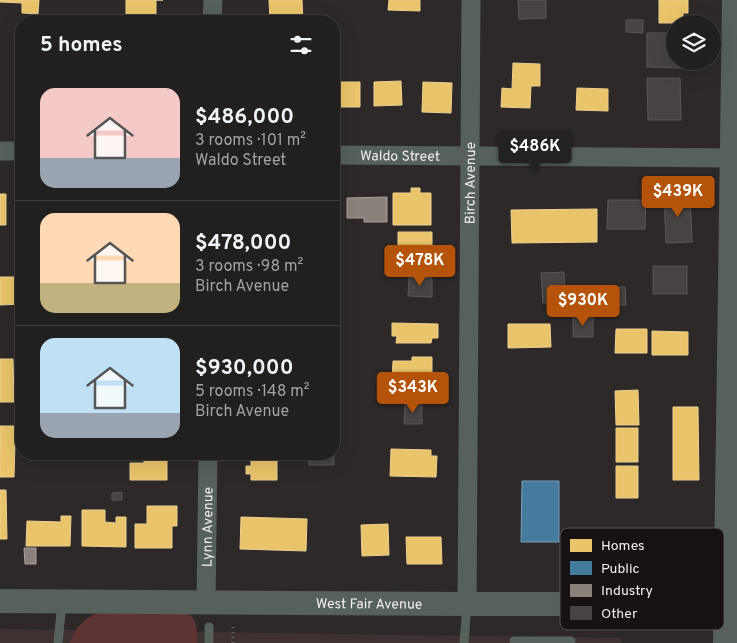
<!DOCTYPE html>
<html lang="en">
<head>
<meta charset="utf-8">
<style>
	:root { --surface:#221f1f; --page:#2e2c2c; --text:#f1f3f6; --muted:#a2a2a4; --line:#3f3d3d; --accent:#b45309 }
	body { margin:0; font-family:Overpass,sans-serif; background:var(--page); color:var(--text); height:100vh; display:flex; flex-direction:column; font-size:19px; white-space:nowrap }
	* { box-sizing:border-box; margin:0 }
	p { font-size:16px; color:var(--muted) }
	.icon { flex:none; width:28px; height:28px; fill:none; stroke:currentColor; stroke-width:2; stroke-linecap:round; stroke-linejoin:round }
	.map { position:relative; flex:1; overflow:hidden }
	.sheet { position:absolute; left:15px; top:15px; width:325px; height:445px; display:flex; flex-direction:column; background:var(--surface); border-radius:20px; box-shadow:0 5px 20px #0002,0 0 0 1px var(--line) }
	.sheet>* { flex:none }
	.buttons { position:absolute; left:666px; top:15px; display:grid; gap:10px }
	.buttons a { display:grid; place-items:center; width:55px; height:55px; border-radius:50%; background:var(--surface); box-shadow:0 5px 20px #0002,0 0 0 1px var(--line); font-size:25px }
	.price { position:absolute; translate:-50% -42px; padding:0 11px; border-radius:5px; background:var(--accent); color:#fff; font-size:16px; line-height:32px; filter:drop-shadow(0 1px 2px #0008) }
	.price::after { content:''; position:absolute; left:50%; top:30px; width:15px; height:11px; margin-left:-8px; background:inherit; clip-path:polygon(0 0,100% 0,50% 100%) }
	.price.selected { background:#222; color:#fff }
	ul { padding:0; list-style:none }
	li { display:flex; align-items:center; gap:15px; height:125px; padding:0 25px }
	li+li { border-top:1px solid var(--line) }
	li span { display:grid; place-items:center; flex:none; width:140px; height:100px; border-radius:15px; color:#555 }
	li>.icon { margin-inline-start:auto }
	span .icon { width:60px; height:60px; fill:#fffc; stroke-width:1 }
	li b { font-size:21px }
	h2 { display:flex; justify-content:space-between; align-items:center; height:60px; padding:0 25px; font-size:21px }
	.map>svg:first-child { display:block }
	.built { fill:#3e3131 }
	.green { fill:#5e3334 }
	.homes { fill:#e9c46a; stroke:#ecd192 }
	.public { fill:#457b9d; stroke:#799eb5 }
	.industry { fill:#8a817c; stroke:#aaa29e }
	.building { fill:#474343; stroke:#5b5757 }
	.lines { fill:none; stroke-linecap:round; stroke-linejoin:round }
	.path { stroke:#636865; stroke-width:3; stroke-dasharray:1 4; stroke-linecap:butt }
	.service { stroke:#56615d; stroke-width:9 }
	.minor { stroke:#56615d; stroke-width:19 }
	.tertiary { stroke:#56615d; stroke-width:24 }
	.labels { text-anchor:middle; stroke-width:5; stroke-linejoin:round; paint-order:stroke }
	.street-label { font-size:14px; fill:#f3eeee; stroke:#151211 }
	.key { fill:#151211; stroke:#585453; stroke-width:1 }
	.key-label { font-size:14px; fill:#f3eeee }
</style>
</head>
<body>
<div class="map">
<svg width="737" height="643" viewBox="0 0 737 643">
	<rect width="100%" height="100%" fill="#2e2929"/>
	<path class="built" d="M0,629L622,638V643H0Z"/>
	<path class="green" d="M97,613L189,614C198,621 197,632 197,643H70C75,627 83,620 97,613Z"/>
	<path class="homes" d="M0,0H39L38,14L22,13V3L0,2Z
		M126,0H163H156V19L126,18Z
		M269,0H302L303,21H270Z
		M389,0H420V11L388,10Z
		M659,0H688V13H683V23H659Z
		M16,48H21V107H15Z
		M513,63L540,64V86H531L530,108L501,107L502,88L512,89Z
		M401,81L402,105L374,106V82Z
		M334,82H360V107H334Z
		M423,82L452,83L451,113L422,112Z
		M577,88L608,89V111L576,110Z
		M411,188H420V193H431V225H393V193H411Z
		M0,194H6V225H0Z
		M597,209V242L512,243L511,210Z
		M398,232H432V265H398Z
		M0,277H21V304L0,305Z
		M392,323L438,324V338H432L431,343H396L397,336H392Z
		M508,324H550L551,347L508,348Z
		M616,329H647V353H615Z
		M652,331L688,332V355H652Z
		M412,357H432V380L414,379L413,383L392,382L393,361H412Z
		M0,359H13L14,402H0Z
		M638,390L639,425H616L615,391Z
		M673,407H698L699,480H673Z
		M0,426H21V443H15L14,477H0Z
		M616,428H638V462H616Z
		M391,449L431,450V456H437L436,477L390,476Z
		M144,456L167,457V480H130V463H144Z
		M251,460H277V480H251V474H246V466H251Z
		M616,466H638V498H616Z
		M0,490H6L7,539H0Z
		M147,506H177V526H172V548H135V524H147Z
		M82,510H105V522L116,523V517H126V547L82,546Z
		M61,516H71L70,546H26L27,521L61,522Z
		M241,517L307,519L306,551L240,549Z
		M388,524L389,555L362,556L361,525Z
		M406,537H441L442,564H407Z"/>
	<path class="public" d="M522,481H559V542H521Z"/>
	<path class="industry" d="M387,197V222H364V218H347V198Z
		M24,548H36V564H25Z"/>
	<path class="building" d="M518,0H546V18L519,19Z
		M626,20H643V33L626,32Z
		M647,33H675V61H681V68L647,67Z
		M647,78H680L681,120H648Z
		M690,192L692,242L666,243L664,193Z
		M608,200H646L645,229H607Z
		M653,266H687V294H653Z
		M564,272L565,303H543L541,273Z
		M409,277L432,278V297L408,296Z
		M606,287H625L626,305H606Z
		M573,317H593V337H573Z
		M405,404L422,405V424H404Z
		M309,454H334V465H309Z
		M122,492V500H112V493Z"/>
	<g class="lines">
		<path class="path" d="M233,643V627"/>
		<path class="service" d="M209,627V643
			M514,641H571
			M58,643L62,603
			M464,643L467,605"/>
		<g class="minor">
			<path d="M212,21L213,0"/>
			<path d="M0,151H21"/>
			<path id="s1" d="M334,155L737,158"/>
			<path id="s2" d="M206,602L208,454"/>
			<path id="s3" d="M467,604L471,0"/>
		</g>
		<g class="tertiary">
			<path id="s4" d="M0,601L467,604H737"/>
			<path d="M725,643L734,0"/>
		</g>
	</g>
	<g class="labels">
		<g class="street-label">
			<text dy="5" stroke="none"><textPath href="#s1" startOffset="66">Waldo Street</textPath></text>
			<text dy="5" stroke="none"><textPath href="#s3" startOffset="421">Birch Avenue</textPath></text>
			<text dy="5" stroke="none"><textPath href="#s2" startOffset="75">Lynn Avenue</textPath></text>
			<text dy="5" stroke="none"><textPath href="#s4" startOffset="369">West Fair Avenue</textPath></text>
		</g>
	</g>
	<rect x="560" y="528" width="164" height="102" rx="8" class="key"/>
	<rect x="570" y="539" width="22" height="13" fill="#e9c46a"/>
	<rect x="570" y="561" width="22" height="14" fill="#457b9d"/>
	<rect x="570" y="584" width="22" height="13" fill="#8a817c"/>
	<rect x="570" y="606" width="22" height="14" fill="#474343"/>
	<g class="key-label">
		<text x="601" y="550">Homes</text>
		<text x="601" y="573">Public</text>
		<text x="601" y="595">Industry</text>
		<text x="601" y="618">Other</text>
	</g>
</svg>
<div class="buttons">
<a><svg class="icon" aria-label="layers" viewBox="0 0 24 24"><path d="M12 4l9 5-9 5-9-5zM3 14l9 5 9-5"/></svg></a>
</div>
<b class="price selected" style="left:535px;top:173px">$486K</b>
<b class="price" style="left:678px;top:218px">$439K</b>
<b class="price" style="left:420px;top:287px">$478K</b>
<b class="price" style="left:583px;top:327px">$930K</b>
<b class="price" style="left:413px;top:414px">$343K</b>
<section class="sheet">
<h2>5 homes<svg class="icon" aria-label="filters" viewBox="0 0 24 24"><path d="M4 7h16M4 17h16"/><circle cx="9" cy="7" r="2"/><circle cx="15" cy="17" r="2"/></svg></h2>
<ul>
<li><span style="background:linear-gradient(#f6c9c9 70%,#9aa5b1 0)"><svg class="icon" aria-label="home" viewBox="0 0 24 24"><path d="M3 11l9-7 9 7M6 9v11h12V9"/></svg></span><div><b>$486,000</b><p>3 rooms · 101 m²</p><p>Waldo Street</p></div></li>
<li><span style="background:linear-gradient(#ffd9b3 70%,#c2b280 0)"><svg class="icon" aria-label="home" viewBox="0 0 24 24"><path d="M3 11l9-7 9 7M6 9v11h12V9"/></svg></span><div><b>$478,000</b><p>3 rooms · 98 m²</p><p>Birch Avenue</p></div></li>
<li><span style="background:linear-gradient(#bfe0f5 75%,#9aa5b1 0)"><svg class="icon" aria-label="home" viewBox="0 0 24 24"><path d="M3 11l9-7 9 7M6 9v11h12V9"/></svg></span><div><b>$930,000</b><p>5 rooms · 148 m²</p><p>Birch Avenue</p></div></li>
</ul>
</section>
</div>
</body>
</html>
